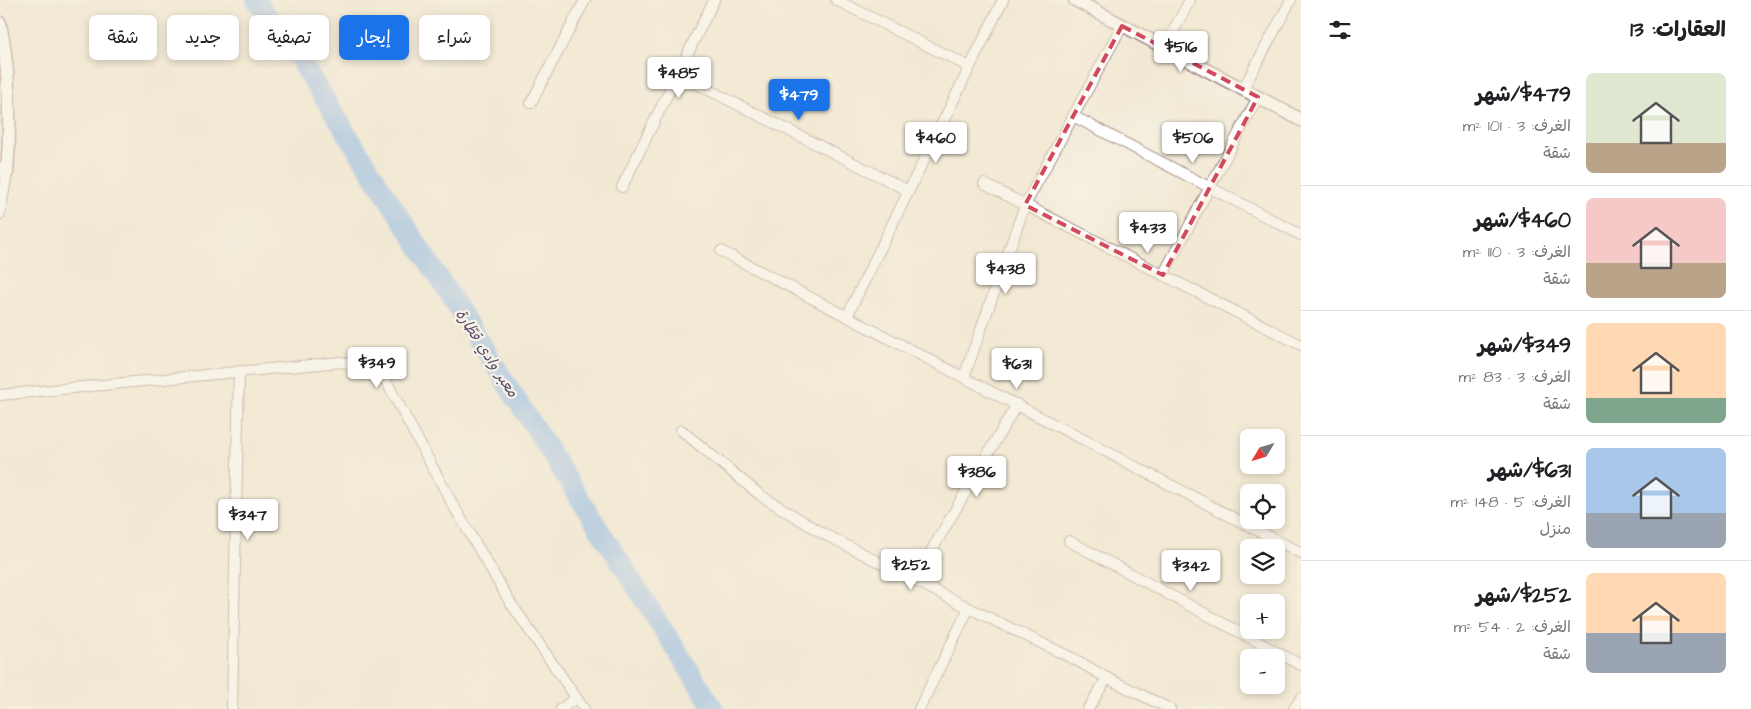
<!DOCTYPE html>
<html lang="ar">
<head>
<meta charset="utf-8">
<style>
	:root { --surface:#fff; --page:#f6f6f6; --text:#202124; --muted:#757577; --line:#e0e0e0; --accent:#1a73e8 }
	body { margin:0; font-family:"Architects Daughter","Playpen Sans Arabic",sans-serif; background:var(--page); color:var(--text); direction:rtl; height:100vh; display:flex; flex-direction:column; font-size:19px; white-space:nowrap }
	* { box-sizing:border-box; margin:0 }
	p { font-size:16px; color:var(--muted) }
	.icon { flex:none; width:28px; height:28px; fill:none; stroke:currentColor; stroke-width:2; stroke-linecap:round; stroke-linejoin:round }
	.map { position:relative; flex:1; overflow:hidden; direction:ltr }
	.details { display:flex; flex-direction:column; background:var(--surface); width:450px }
	.details>* { flex:none }
	.hud { position:absolute; left:15px; top:15px; width:475px; height:45px; direction:rtl; display:flex; gap:10px }
	.needle { width:32px; rotate:232deg }
	.tools { position:absolute; left:1240px; top:429px; display:grid; gap:10px }
	.tools a { display:grid; place-items:center; width:45px; height:45px; border-radius:8px; background:var(--surface); box-shadow:0 2px 8px #0003; font-size:25px }
	.price { position:absolute; translate:-50% -42px; padding:0 11px; border-radius:5px; background:#fff; color:#222; font-size:16px; line-height:32px; filter:drop-shadow(0 1px 2px #0008) }
	.price::after { content:''; position:absolute; left:50%; top:30px; width:15px; height:11px; margin-left:-8px; background:inherit; clip-path:polygon(0 0,100% 0,50% 100%) }
	.price.on { background:var(--accent); color:#fff }
	ul { padding:0; list-style:none }
	li { display:flex; align-items:center; gap:15px; height:125px; padding:0 25px }
	li+li { border-top:1px solid var(--line) }
	li span { display:grid; place-items:center; flex:none; width:140px; height:100px; border-radius:8px; color:#555 }
	li>.icon { margin-inline-start:auto }
	span .icon { width:60px; height:60px; fill:#fffc; stroke-width:1 }
	li b { font-size:21px }
	h2 { display:flex; justify-content:space-between; align-items:center; height:60px; padding:0 25px; font-size:21px }
	.chip { padding:0 18px; border-radius:8px; background:var(--surface); box-shadow:0 2px 8px #0003; font-size:18px; line-height:45px }
	.chip.on { background:var(--accent); color:#fff }
	main { display:flex; flex:1; min-height:0 }
	.map>svg:first-child { display:block }
	.lines { fill:none; stroke-linecap:round; stroke-linejoin:round }
	.river { stroke:#81b3ee; stroke-width:20 }
	.minor-casing { stroke:#9e8480; stroke-width:12 }
	.tertiary-casing { stroke:#9e8480; stroke-width:15 }
	.minor { stroke:#fff; stroke-width:10 }
	.tertiary { stroke:#fff; stroke-width:12 }
	.marked { fill:none; stroke:#d1495b; stroke-width:4; stroke-dasharray:10 6; stroke-linejoin:round }
	.labels { text-anchor:middle; stroke-width:4.5; stroke-linejoin:round; paint-order:stroke }
	.water-label { font-size:15px; font-style:italic; fill:#5a4b66; stroke:#f7f3e8 }
</style>
</head>
<body>
<main>
<section class="details">
<h2>العقارات: 13<svg class="icon" aria-label="filters" viewBox="0 0 24 24"><path d="M4 7h16M4 17h16"/><circle cx="9" cy="7" r="2"/><circle cx="15" cy="17" r="2"/></svg></h2>
<ul>
<li><span style="background:linear-gradient(#dfe7d0 70%,#b9a48a 0)"><svg class="icon" aria-label="home" viewBox="0 0 24 24"><path d="M3 11l9-7 9 7M6 9v11h12V9"/></svg></span><div><b>$479/شهر</b><p>الغرف: 3 · 101 m²</p><p>شقة</p></div></li>
<li><span style="background:linear-gradient(#f6c9c9 65%,#b9a48a 0)"><svg class="icon" aria-label="home" viewBox="0 0 24 24"><path d="M3 11l9-7 9 7M6 9v11h12V9"/></svg></span><div><b>$460/شهر</b><p>الغرف: 3 · 110 m²</p><p>شقة</p></div></li>
<li><span style="background:linear-gradient(#ffd9b3 75%,#7fa58c 0)"><svg class="icon" aria-label="home" viewBox="0 0 24 24"><path d="M3 11l9-7 9 7M6 9v11h12V9"/></svg></span><div><b>$349/شهر</b><p>الغرف: 3 · 83 m²</p><p>شقة</p></div></li>
<li><span style="background:linear-gradient(#a9c7e8 65%,#9aa5b1 0)"><svg class="icon" aria-label="home" viewBox="0 0 24 24"><path d="M3 11l9-7 9 7M6 9v11h12V9"/></svg></span><div><b>$631/شهر</b><p>الغرف: 5 · 148 m²</p><p>منزل</p></div></li>
<li><span style="background:linear-gradient(#ffd9b3 60%,#9aa5b1 0)"><svg class="icon" aria-label="home" viewBox="0 0 24 24"><path d="M3 11l9-7 9 7M6 9v11h12V9"/></svg></span><div><b>$252/شهر</b><p>الغرف: 2 · 54 m²</p><p>شقة</p></div></li>
</ul>
</section>
<div class="map">
<svg width="1301" height="709" viewBox="0 0 1301 709">
	<rect width="100%" height="100%" fill="#f7f3e8"/>
	<filter id="ink" filterUnits="userSpaceOnUse"><feTurbulence type="fractalNoise" baseFrequency=".02" numOctaves="2"/><feDisplacementMap in="SourceGraphic" scale="10" xChannelSelector="R" yChannelSelector="G"/><feConvolveMatrix kernelMatrix="1 2 1 2 8 2 1 2 1" color-interpolation-filters="sRGB"/></filter>
	<filter id="wash" filterUnits="userSpaceOnUse"><feTurbulence type="fractalNoise" baseFrequency=".0096" numOctaves="4" result="noise"/><feDisplacementMap in="SourceGraphic" scale="20" xChannelSelector="R" yChannelSelector="G"/><feGaussianBlur stdDeviation="1.12" result="paint"/><feColorMatrix in="noise" values="0 0 0 0 0 0 0 0 0 0 0 0 0 0 0 0 0 1.4 0 .05"/><feComposite in="paint" operator="in"/></filter>
	<g filter="url(#wash)">
		<rect width="100%" height="100%" fill="#f2e9d4"/>
		<g class="lines">
			<path class="river" d="M256,0L296,54L714,709"/>
		</g>
	</g>
	<g filter="url(#ink)">
		<g class="lines">
			<defs>
				<path id="minor" d="M836,0L970,67
					M1164,48L1190,0
					M677,74L909,191
					M1243,89L1291,0
					M531,103L585,0
					M1073,116L1301,235
					M984,184L1301,345
					M622,187L714,0
					M0,214L7,173
					M721,251L1301,553
					M1163,275L1258,97
					M847,316L1003,0
					M964,377L1025,205L1122,26
					M0,395L340,362L370,368L385,379L453,505L510,602L584,709
					M681,430L760,495L822,533L969,608L1076,660L1107,678L1170,709
					M1069,541L1301,665
					M915,579L1017,404
					M232,709L239,371
					M561,709L576,698
					M919,709L969,608
					M1088,709L1107,678
					M1294,709L1301,698"/>
				<path id="tertiary" d="M1075,0L1301,120
					M0,23C10,72 11,122 7,173L0,168"/>
			</defs>
			<use href="#minor" class="minor-casing"/>
			<use href="#tertiary" class="tertiary-casing"/>
			<use href="#minor" class="minor"/>
			<use href="#tertiary" class="tertiary"/>
		</g>
	</g>
	<path d="M0 0H1301V709H0ZM1122,26L1258,97L1163,275L1025,205Z" fill="#f2e9d4" fill-opacity=".55" fill-rule="evenodd"/>
	<path class="marked" d="M1122,26L1258,97L1163,275L1025,205Z"/>
	<g class="labels">
		<g class="water-label">
			<text transform="translate(487 353) rotate(57)" y="5">معبر وادي قطّارة</text>
		</g>
	</g>
</svg>
<div class="tools">
<a><svg class="needle" viewBox="-14 -14 28 28"><path d="M0-13l5 13h-10z" fill="#e53935"/><path d="M0 13l5-13h-10z" fill="#757577"/></svg></a>
<a><svg class="icon" aria-label="locate" viewBox="0 0 24 24"><circle cx="12" cy="12" r="6"/><path d="M12 2v4M12 18v4M2 12h4M18 12h4"/></svg></a>
<a><svg class="icon" aria-label="layers" viewBox="0 0 24 24"><path d="M12 4l9 5-9 5-9-5zM3 14l9 5 9-5"/></svg></a>
<a>+</a>
<a>−</a>
</div>
<b class="price" style="left:1181px;top:73px">$516</b>
<b class="price" style="left:679px;top:99px">$485</b>
<b class="price on" style="left:799px;top:121px">$479</b>
<b class="price" style="left:936px;top:164px">$460</b>
<b class="price" style="left:1193px;top:164px">$506</b>
<b class="price" style="left:1148px;top:254px">$433</b>
<b class="price" style="left:1006px;top:295px">$438</b>
<b class="price" style="left:377px;top:389px">$349</b>
<b class="price" style="left:1017px;top:390px">$631</b>
<b class="price" style="left:977px;top:498px">$386</b>
<b class="price" style="left:248px;top:541px">$347</b>
<b class="price" style="left:911px;top:591px">$252</b>
<b class="price" style="left:1191px;top:592px">$342</b>
<div class="hud">
<a class="chip">شراء</a>
<a class="chip on">إيجار</a>
<a class="chip">تصفية</a>
<a class="chip">جديد</a>
<a class="chip">شقة</a>
</div>
</div>
</main>
</body>
</html>
